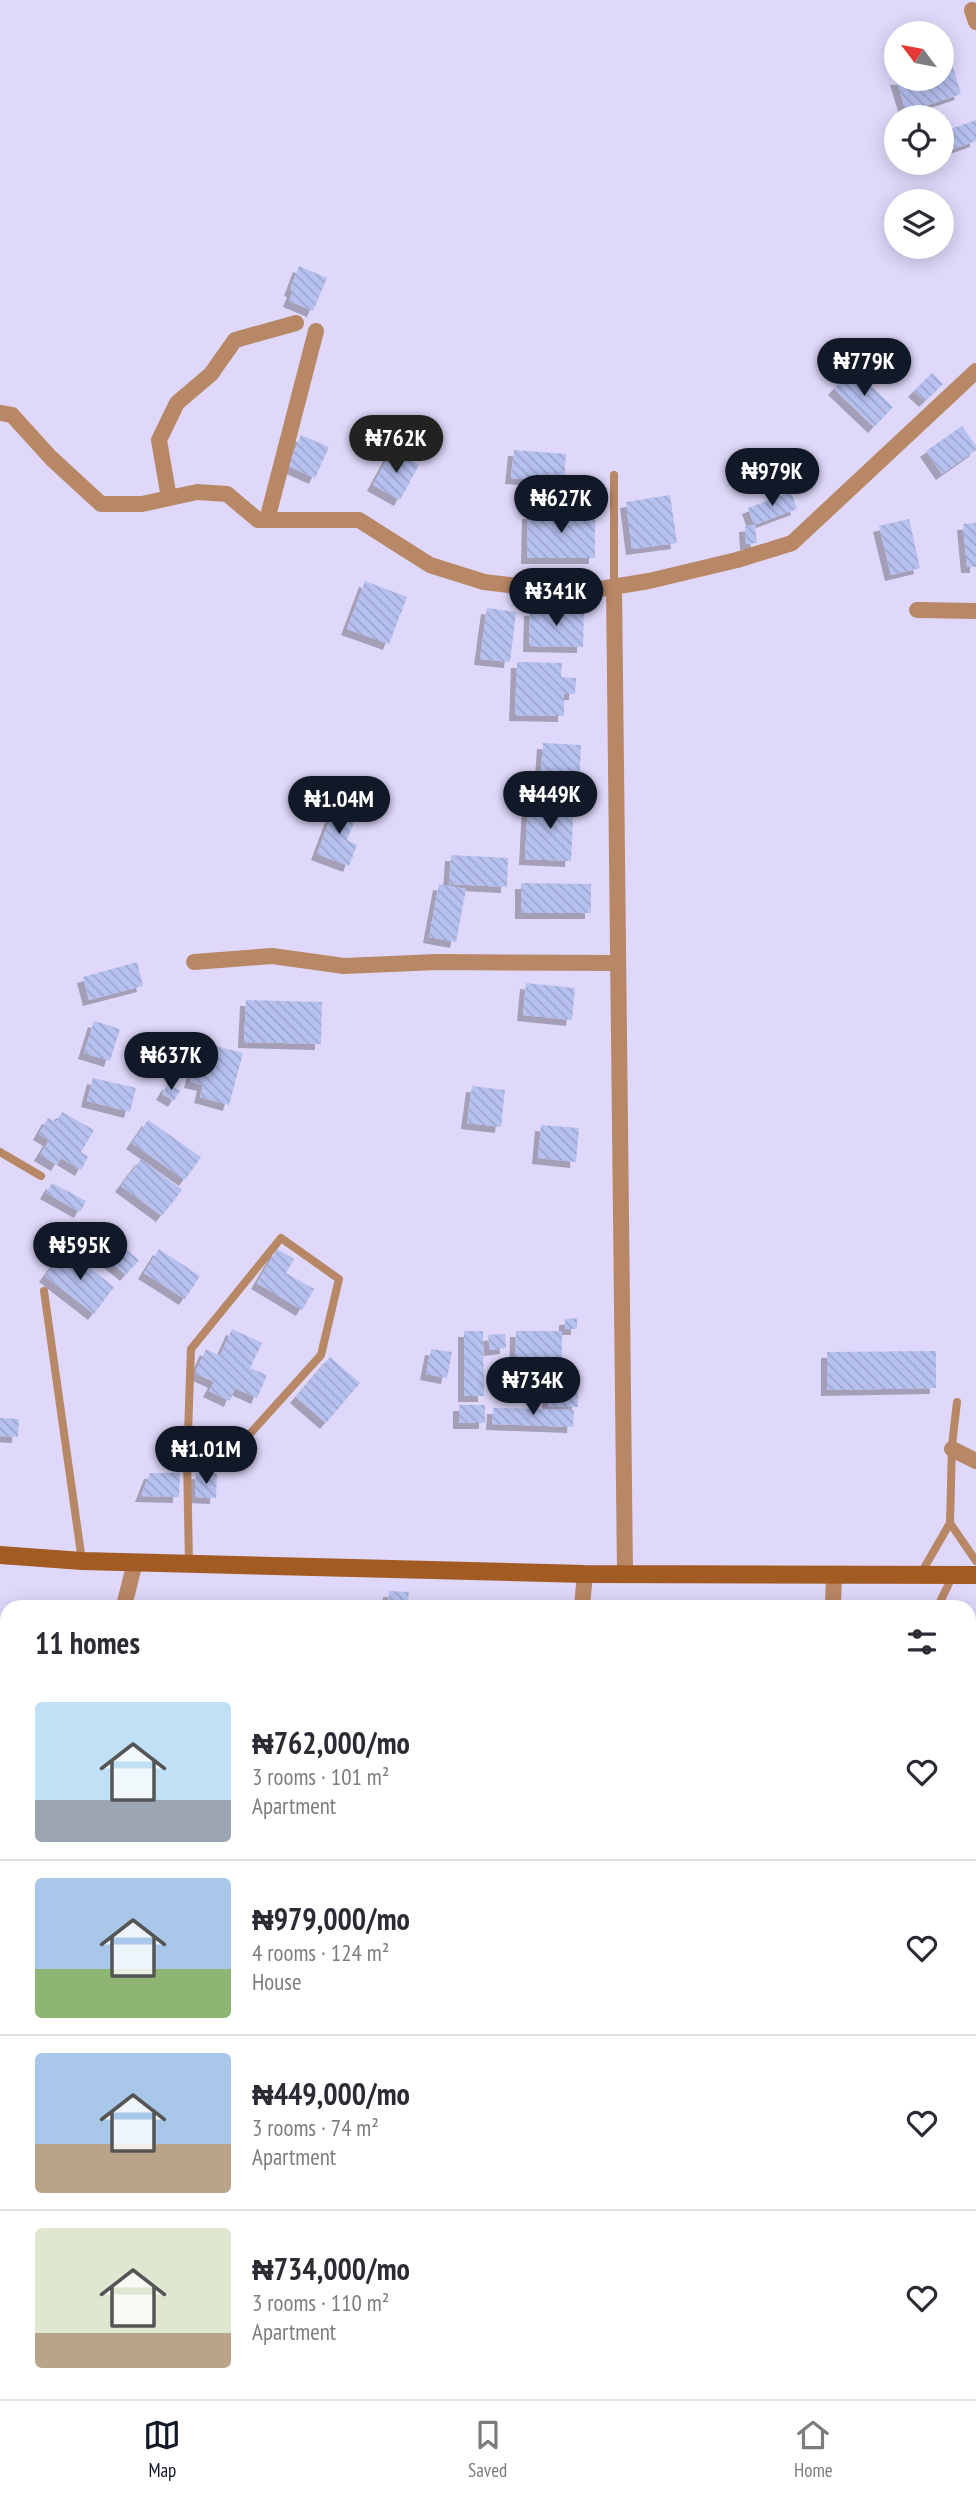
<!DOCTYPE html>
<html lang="en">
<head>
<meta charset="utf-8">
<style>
	:root { --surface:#fff; --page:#f2f2f3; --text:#2b2b33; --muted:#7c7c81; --line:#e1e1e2; --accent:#111827 }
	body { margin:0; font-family:"PT Sans Narrow",sans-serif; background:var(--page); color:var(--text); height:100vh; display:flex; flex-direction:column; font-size:26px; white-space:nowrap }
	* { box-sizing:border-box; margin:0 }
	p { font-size:23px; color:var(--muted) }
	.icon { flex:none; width:38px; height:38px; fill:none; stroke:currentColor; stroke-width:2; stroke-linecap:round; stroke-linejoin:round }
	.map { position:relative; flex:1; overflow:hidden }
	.sheet { position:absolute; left:0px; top:1600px; width:976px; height:800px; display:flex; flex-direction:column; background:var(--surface); border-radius:21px 21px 0 0; box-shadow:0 4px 18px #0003 }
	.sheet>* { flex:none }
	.needle { width:46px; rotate:302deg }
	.fabs { position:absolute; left:884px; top:21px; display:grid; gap:14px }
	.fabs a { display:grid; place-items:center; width:70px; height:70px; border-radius:50%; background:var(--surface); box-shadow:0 4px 18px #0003; font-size:35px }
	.price { position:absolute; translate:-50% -60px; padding:0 16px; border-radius:24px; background:var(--accent); color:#fff; font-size:23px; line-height:46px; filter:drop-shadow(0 2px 4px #0008) }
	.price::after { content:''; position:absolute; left:50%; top:42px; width:21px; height:16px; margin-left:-10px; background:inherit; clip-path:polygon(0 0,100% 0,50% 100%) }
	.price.active { background:#222; color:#fff }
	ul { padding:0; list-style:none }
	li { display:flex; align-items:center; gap:21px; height:175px; padding:0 35px }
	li+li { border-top:2px solid var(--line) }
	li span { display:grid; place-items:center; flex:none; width:196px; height:140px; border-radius:7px; color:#555 }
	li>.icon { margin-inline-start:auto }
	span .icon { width:84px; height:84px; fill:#fffc; stroke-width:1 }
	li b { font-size:30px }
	h2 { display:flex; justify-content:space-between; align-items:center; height:84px; padding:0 35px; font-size:30px }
	.menu { display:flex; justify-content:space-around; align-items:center; height:98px; border-top:2px solid var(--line); background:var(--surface); font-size:19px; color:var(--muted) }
	.menu a { display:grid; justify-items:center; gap:4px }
	.menu .active { color:var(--accent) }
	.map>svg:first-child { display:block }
	.building { fill:url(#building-back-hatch); filter:url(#shadow) }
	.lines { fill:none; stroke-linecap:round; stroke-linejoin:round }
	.service { stroke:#b88766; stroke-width:8 }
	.minor { stroke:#b88766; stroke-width:16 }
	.secondary { stroke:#a15b23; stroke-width:18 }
</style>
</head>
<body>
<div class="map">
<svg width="976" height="2399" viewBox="0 0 976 2399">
	<defs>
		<pattern id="building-back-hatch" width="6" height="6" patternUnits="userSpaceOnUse" patternTransform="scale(1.75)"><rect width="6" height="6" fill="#b6c1f0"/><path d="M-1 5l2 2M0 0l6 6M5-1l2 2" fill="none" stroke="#9ca6ce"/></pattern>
		<filter id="shadow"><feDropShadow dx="-6" dy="6" stdDeviation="0" flood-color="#0004"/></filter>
	</defs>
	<rect width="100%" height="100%" fill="#dfd8fa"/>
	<path class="building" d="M951,61L961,94L906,112L896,79H942V64Z
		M976,120V141L942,153V132Z
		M299,266L327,278L313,311L289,301L293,291L290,290Z
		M853,369L893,407L874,427L834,389Z
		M932,373L943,384L925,401L914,391Z
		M962,426L976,446V450L942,474L926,451Z
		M301,435L329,447L315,478L288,466Z
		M392,450L419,465L400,500L373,485Z
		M514,450L566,454L564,482L511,478Z
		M791,492L797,509L754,525L748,508Z
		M670,495L677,543L632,549L626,502Z
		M595,512V558H527L528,513Z
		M909,519L920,568L891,575L879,526Z
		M976,523V567H967L963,524Z
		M755,525L757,543L746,544L745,526Z
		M365,581L407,597L389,644L347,629Z
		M487,608L516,612L510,662L480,659Z
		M530,610L584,611L583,647L529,646Z
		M517,662L562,663L561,677L576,678L575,694H564V716L515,715Z
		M543,743L581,745L579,786L540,784Z
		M528,800L574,802L571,861L525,859Z
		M336,803L358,812L347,840L357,845L349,866L317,854Z
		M451,855L508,858L507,887L449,884Z
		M521,883L591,884V913H521Z
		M439,884L466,889L456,942L429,937Z
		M137,962L143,986L89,1000L83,977Z
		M526,983L575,988L572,1020L523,1015Z
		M246,1000L322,1002L321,1044L244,1042Z
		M94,1021L120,1029L110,1061L84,1053Z
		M200,1042L243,1053L229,1105L200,1097L203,1085L190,1082Z
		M93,1078L136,1088L130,1112L87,1101Z
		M168,1084L180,1091L174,1101L162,1094Z
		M472,1086L505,1090L501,1127L467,1123Z
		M62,1112L94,1130L81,1152L88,1157L81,1170L61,1158L57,1165L40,1155L49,1140L39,1134L48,1118L56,1122Z
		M148,1120L201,1157L185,1180L132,1143Z
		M541,1125L579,1128L576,1162L538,1158Z
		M141,1159L182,1190L162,1216L121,1186Z
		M52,1183L86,1201L80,1212L46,1193Z
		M96,1225L139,1260L126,1275L83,1240Z
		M65,1249L114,1287L94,1314L45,1276Z
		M159,1249L200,1276L185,1299L144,1273Z
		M277,1249L294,1259L286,1273L314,1289L302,1310L257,1283Z
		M577,1318V1329H565V1319Z
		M232,1329L262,1343L250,1368L267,1375L257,1398L235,1388L230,1401L209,1391L214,1382L195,1373L206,1349L220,1356Z
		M464,1331H483L484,1396H464Z
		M516,1331H562V1370H515Z
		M505,1334L506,1348L490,1350L488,1335Z
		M431,1349L452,1352L447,1378L426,1374Z
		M936,1351V1388L827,1390V1352Z
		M330,1357L360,1383L326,1423L296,1397Z
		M548,1392H578V1407H548Z
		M459,1405H485V1423H459Z
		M493,1408L574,1410L573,1427L492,1424Z
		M0,1418L19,1419L18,1437L0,1436Z
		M150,1473H180L179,1497L141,1496Z
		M196,1473L217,1474L216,1498L195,1497Z
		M389,1591L409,1592L408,1603H400L399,1606H388Z
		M970,1848H976L974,1914L970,1913Z
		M970,2217L976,2218V2251H970Z
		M0,2362L7,2365V2392H30L27,2399H0Z
		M590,2392H624L626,2399H589L587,2393Z
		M881,2392H944V2399H882Z"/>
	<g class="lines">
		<path class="service" d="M614,475V587
			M0,1152L41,1176
			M44,1291L82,1561
			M957,1402L952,1445L950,1523L976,1561
			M187,1461L247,1437L321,1355L339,1279L281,1238L191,1349L187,1461L189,1563
			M920,1575L950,1523
			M938,1606L953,1575"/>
		<path class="minor" d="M972,10L976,22
			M0,413L12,415L51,458L101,504H142L197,492L227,494L258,520H359L430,565L484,582L575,593L649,581L737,560L792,543L976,371
			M169,498L159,440L177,403L211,374L235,340L296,323
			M267,520L316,331
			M614,587L625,1574
			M917,610L976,611
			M194,962L272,956L344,966L437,962L618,963
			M952,1449L976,1461
			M124,1606L135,1562
			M582,1606L585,1574
			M833,1606L834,1575
			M0,1886H7
			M0,2073H7
			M0,2241L7,2218
			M0,2300L7,2304
			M309,2392L310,2399
			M835,2392L837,2399"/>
		<path class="secondary" d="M0,1555L82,1561L585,1574L976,1575"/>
	</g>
</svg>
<div class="fabs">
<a><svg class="needle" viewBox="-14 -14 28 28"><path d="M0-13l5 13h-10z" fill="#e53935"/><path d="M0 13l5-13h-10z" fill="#7c7c81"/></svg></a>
<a><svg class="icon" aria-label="locate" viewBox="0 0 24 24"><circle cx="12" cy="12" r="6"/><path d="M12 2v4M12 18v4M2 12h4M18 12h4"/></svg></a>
<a><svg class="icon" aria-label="layers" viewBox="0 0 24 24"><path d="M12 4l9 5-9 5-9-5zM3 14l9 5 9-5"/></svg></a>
</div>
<b class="price" style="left:864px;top:398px">₦779K</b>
<b class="price active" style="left:396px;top:475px">₦762K</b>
<b class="price" style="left:772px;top:508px">₦979K</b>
<b class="price" style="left:561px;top:535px">₦627K</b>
<b class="price" style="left:556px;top:628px">₦341K</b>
<b class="price" style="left:550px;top:831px">₦449K</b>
<b class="price" style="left:339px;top:836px">₦1.04M</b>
<b class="price" style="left:171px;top:1092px">₦637K</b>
<b class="price" style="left:80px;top:1282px">₦595K</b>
<b class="price" style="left:533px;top:1417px">₦734K</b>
<b class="price" style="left:206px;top:1486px">₦1.01M</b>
<section class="sheet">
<h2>11 homes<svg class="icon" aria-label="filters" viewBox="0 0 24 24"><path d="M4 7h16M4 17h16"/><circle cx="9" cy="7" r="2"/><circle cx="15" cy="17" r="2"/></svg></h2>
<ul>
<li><span style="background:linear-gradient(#bfe0f5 70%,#9aa5b1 0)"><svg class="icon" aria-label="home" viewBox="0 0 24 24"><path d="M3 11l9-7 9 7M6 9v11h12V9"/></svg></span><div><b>₦762,000/mo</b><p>3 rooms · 101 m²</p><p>Apartment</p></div><svg class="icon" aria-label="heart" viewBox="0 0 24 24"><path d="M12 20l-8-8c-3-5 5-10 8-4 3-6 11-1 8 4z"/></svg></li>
<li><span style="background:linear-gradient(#a9c7e8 65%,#8fb573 0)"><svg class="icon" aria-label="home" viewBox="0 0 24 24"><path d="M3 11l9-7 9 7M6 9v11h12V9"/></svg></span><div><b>₦979,000/mo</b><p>4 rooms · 124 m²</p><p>House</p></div><svg class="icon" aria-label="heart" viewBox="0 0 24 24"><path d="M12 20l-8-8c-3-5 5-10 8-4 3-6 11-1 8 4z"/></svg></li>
<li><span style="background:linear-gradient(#a9c7e8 65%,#b9a48a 0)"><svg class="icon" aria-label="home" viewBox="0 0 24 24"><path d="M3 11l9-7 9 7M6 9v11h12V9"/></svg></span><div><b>₦449,000/mo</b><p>3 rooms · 74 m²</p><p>Apartment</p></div><svg class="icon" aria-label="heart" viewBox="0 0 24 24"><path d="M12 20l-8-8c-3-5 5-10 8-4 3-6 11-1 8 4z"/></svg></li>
<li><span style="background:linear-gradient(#dfe7d0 75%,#b9a48a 0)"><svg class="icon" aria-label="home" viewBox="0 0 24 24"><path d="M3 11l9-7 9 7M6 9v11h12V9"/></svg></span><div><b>₦734,000/mo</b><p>3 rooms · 110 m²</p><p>Apartment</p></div><svg class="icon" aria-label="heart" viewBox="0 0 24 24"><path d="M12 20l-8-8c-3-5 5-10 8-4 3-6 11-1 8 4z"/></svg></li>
</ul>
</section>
</div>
<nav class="menu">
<a class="active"><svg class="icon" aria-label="map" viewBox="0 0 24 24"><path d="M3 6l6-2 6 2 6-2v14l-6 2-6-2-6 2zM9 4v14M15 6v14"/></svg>Map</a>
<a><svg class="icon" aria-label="saved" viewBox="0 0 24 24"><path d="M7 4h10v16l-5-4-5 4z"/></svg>Saved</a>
<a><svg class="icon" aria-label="home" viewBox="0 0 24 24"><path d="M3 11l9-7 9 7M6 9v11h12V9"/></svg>Home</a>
</nav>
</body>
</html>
